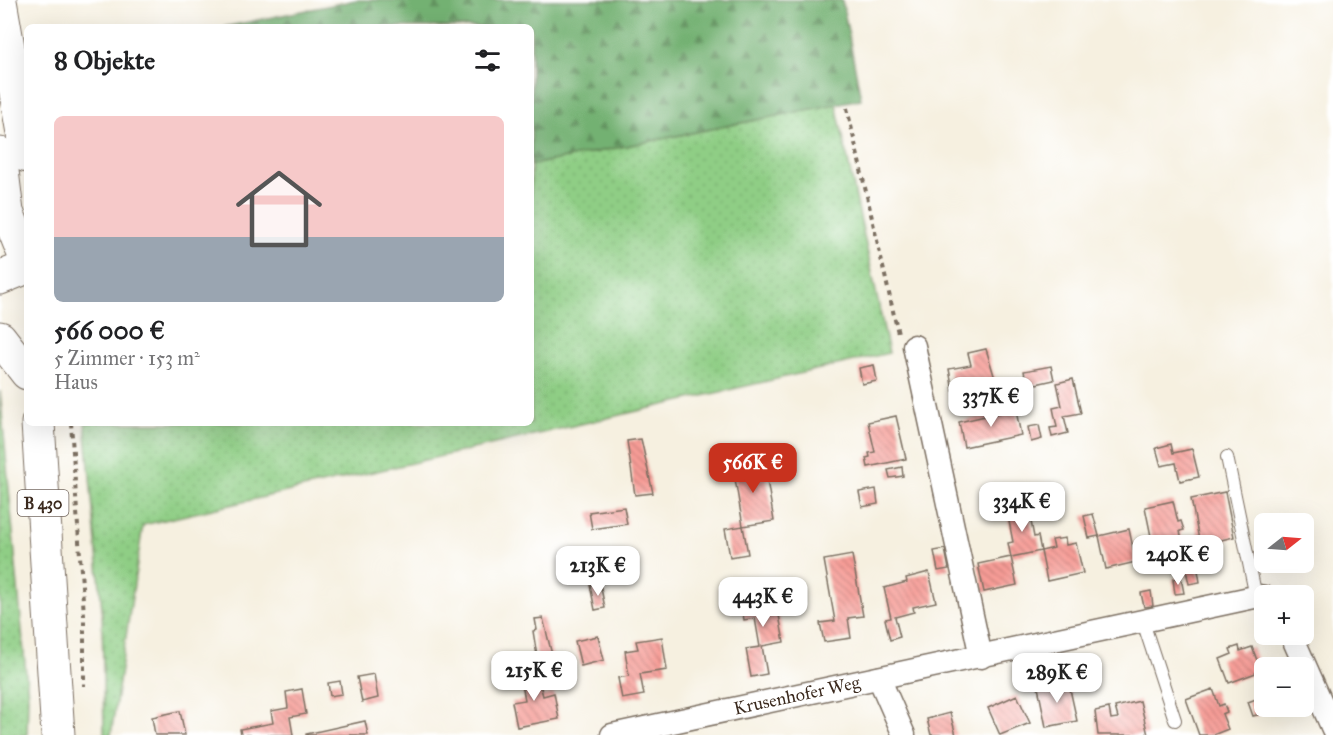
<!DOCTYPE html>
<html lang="de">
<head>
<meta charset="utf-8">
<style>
	:root { --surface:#fff; --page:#f2f2f2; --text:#202124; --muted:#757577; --accent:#c8321e }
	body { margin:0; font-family:"IM FELL Great Primer",serif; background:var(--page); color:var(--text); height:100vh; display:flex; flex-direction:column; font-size:22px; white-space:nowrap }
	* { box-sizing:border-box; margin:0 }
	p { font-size:20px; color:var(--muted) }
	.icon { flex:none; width:33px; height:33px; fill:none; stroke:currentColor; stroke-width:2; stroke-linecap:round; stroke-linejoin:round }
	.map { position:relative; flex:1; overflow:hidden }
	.side { position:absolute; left:24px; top:24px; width:510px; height:402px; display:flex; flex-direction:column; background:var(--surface); border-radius:9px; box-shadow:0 6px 24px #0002 }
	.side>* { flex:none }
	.needle { width:39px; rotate:73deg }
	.tools { position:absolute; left:1254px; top:513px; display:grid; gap:12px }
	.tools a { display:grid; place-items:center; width:60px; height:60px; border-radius:9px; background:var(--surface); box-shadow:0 6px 24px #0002; font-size:30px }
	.price { position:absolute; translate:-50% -51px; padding:0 14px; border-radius:12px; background:#fff; color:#222; font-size:20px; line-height:39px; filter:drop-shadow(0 2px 3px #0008) }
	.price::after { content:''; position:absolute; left:50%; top:36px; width:18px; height:14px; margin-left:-9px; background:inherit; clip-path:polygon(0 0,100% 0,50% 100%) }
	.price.selected { background:var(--accent); color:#fff }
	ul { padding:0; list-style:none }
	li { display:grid; align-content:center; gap:12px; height:318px; padding:0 30px }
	li span { display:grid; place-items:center; height:186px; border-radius:9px; color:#555 }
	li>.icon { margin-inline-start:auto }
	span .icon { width:108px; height:108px; fill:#fffc; stroke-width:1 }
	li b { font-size:26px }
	h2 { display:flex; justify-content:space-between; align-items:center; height:72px; padding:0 30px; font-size:26px }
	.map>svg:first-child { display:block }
	.grass { fill:url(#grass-dots); stroke:#657c52; stroke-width:1.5 }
	.forest { fill:url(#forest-firs); stroke:#576e48; stroke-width:1.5 }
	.building { fill:url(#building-back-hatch) }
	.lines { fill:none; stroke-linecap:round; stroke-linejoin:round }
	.service-casing { stroke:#7c6f62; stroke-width:14 }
	.minor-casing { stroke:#7c6f62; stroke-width:25 }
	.primary-casing { stroke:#7c6f62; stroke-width:35 }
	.motorway-casing { stroke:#7c6f62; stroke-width:35 }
	.path { stroke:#7c6f62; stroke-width:4; stroke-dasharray:4.5 4.5; stroke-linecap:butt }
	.service { stroke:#fff; stroke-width:12 }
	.minor { stroke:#fff; stroke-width:22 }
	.primary { stroke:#fff; stroke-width:33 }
	.motorway { stroke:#fff; stroke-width:33 }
	.labels { text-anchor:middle; stroke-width:4.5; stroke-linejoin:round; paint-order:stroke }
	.shield { fill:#fff; stroke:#766a62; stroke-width:1.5 }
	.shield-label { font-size:16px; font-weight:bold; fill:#3b2a1e }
	.street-label { font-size:18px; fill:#3b2a1e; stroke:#fff }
</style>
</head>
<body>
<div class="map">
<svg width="1333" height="735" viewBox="0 0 1333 735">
	<defs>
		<pattern id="grass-dots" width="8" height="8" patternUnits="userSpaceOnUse" patternTransform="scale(1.5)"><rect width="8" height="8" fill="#8fce85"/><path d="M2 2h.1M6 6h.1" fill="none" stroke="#7cb172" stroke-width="1.8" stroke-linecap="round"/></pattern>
		<pattern id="forest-firs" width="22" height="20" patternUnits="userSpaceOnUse" patternTransform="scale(1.5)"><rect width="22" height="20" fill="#73b172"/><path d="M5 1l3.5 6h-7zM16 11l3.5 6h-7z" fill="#60905d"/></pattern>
		<pattern id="building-back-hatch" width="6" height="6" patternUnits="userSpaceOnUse" patternTransform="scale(1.5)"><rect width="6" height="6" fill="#f79c96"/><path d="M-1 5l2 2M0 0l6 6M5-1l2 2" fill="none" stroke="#c97f7a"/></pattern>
	</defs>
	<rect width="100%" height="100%" fill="#fff"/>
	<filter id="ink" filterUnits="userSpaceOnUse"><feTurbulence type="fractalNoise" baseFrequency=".0167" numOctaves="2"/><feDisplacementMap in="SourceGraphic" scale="12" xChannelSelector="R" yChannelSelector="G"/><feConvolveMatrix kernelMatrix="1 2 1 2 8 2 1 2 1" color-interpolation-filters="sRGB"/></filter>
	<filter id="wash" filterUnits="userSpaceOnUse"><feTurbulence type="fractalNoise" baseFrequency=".008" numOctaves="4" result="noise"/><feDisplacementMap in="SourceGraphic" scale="24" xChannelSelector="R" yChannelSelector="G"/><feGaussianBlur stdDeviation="1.35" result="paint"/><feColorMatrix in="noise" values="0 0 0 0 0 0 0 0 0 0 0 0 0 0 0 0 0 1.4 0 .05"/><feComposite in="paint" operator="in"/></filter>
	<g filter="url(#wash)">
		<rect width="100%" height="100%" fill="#f6f0e0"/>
		<path class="grass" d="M836,104L889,353L143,525L111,735H104L102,609L85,423H531V165Z
			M0,391L28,696L27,735H0Z"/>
		<path class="forest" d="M356,0H842L861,99L531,165V27H224Z"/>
		<g id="blocks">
			<path class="building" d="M986,349L996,382L953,391L949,369L971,365L968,353Z
				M874,365L877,381L862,384L859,368Z
				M1051,366L1054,380L1027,386L1024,371Z
				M1073,379L1081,413L1064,416L1068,433L1052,437L1050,428L1057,427L1053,408L1062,406L1057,383Z
				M1015,406L1021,435L964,447L959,422L1003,412L1002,409Z
				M896,416L906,459L868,467L866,458L870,457L869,453L875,452L868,422Z
				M1039,425L1042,439L1031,442L1028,427Z
				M641,439L653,493L635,495L627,441Z
				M1171,444L1173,453L1192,449L1199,477L1180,481L1176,463L1161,466L1156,448Z
				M754,456L757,469L765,468L774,521L743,526L734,473L743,471L741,458Z
				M902,467L903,476L890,478L888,470Z
				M876,489L878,504L862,507L859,492Z
				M1225,492L1234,537L1200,545L1191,499Z
				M1173,501L1178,522L1181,521L1184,530L1180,531L1184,550L1155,556L1145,507Z
				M1028,506L1034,537L1038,536L1041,551L1011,557L1008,543L1013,542L1007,511Z
				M624,507L627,524L592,529L589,512Z
				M1093,514L1099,536L1089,538L1084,516Z
				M743,526L748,554L730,557L725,529Z
				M1129,529L1136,562L1106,569L1099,536Z
				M1065,538L1066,545L1076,543L1083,573L1047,581L1041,551L1054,548L1052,540Z
				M945,549L949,569L938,571L934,551Z
				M852,555L863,616L848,618L851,638L824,642L820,623L835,621L824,560Z
				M1011,557L1017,585L984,592L978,564Z
				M1196,559L1200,582L1189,584L1184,561Z
				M929,572L936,602L913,607L914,612L895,617L900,637L890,640L885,619L891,618L884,588L907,582L906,578Z
				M1181,578L1184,593L1175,594L1173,579Z
				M600,583L605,608L595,610L590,585Z
				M774,588L784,642L762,646L767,674L751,677L746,649L760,647L755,618L744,620L742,608L752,606L750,593Z
				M1151,591L1153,606L1144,607L1141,593Z
				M543,618L553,659L538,662L533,631L537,630L535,619Z
				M598,636L604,660L581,666L575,641Z
				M662,637L667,670L640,674L644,695L622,699L618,678L629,676L625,651L638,649L636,641Z
				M1239,646L1240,651L1252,647L1261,671L1229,683L1220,659L1232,654L1230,649Z
				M534,661L543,696L554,693L559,719L517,727L512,702L525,700L521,679L530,677L527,662Z
				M374,674L378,698L362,702L357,677Z
				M1068,680L1077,721L1046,727L1038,687Z
				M340,681L342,694L330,696L328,683Z
				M302,689L306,714L290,717L293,735H241L240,729L273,723L271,711L288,708L286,692Z
				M1213,689L1219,706L1224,704L1227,712L1222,714L1228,729L1213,735H1199L1186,699Z
				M1017,695L1030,723L1000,735L988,708Z
				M1264,696V706L1287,707L1253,716L1248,702Z
				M1140,701L1148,735H1098L1095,711L1109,708L1111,719L1118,718L1115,707Z
				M180,711L185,735H155L152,717Z
				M950,713L956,735H931L927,719Z
				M365,721L368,735H306V734Z"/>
		</g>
	</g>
	<g filter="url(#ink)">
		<use href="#blocks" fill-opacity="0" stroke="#7c6f62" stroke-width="1.5"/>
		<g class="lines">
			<defs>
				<path id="service" d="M1227,457L1256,597
					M1143,622L1175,720"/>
				<g id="minor">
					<path d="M914,346L981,657"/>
					<path d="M1291,634L1333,729"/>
					<path d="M879,678L904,735"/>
					<path id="s1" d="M612,735L1259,596L1264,597"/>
				</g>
				<path id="primary" d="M0,1L27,156
					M0,154L7,212L27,261
					M38,423L58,735"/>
				<path id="motorway" d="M0,278L27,267
					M0,338L27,373"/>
			</defs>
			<use href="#service" class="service-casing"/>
			<use href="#minor" class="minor-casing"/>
			<use href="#primary" class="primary-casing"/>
			<use href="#motorway" class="motorway-casing"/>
			<path class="path" d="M847,108L898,333
				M71,423L84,615V686"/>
			<use href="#service" class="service"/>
			<use href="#minor" class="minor"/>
			<use href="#primary" class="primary"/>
			<use href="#motorway" class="motorway"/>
		</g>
	</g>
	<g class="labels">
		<rect class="shield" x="17.5" y="490" width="51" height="26" rx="4.5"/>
		<g class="shield-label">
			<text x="43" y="509">B 430</text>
		</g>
		<g class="street-label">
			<text dy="6" stroke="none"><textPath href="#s1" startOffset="189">Krusenhofer Weg</textPath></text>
		</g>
	</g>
</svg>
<div class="tools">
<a><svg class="needle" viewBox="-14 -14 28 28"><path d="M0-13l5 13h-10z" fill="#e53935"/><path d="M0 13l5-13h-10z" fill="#757577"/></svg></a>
<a>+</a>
<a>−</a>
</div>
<b class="price" style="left:991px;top:428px">337K €</b>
<b class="price selected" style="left:753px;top:494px">566K €</b>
<b class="price" style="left:1022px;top:533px">334K €</b>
<b class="price" style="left:1178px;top:586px">240K €</b>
<b class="price" style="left:598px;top:597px">213K €</b>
<b class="price" style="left:763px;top:628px">443K €</b>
<b class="price" style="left:534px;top:702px">215K €</b>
<b class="price" style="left:1057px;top:704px">289K €</b>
<section class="side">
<h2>8 Objekte<svg class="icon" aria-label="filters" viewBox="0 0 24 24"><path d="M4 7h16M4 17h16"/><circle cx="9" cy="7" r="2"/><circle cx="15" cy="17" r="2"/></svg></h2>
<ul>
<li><span style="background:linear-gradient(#f6c9c9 65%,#9aa5b1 0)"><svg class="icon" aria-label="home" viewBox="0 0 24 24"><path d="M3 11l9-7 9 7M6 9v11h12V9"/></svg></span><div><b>566 000 €</b><p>5 Zimmer · 153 m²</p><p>Haus</p></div></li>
</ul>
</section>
</div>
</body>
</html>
